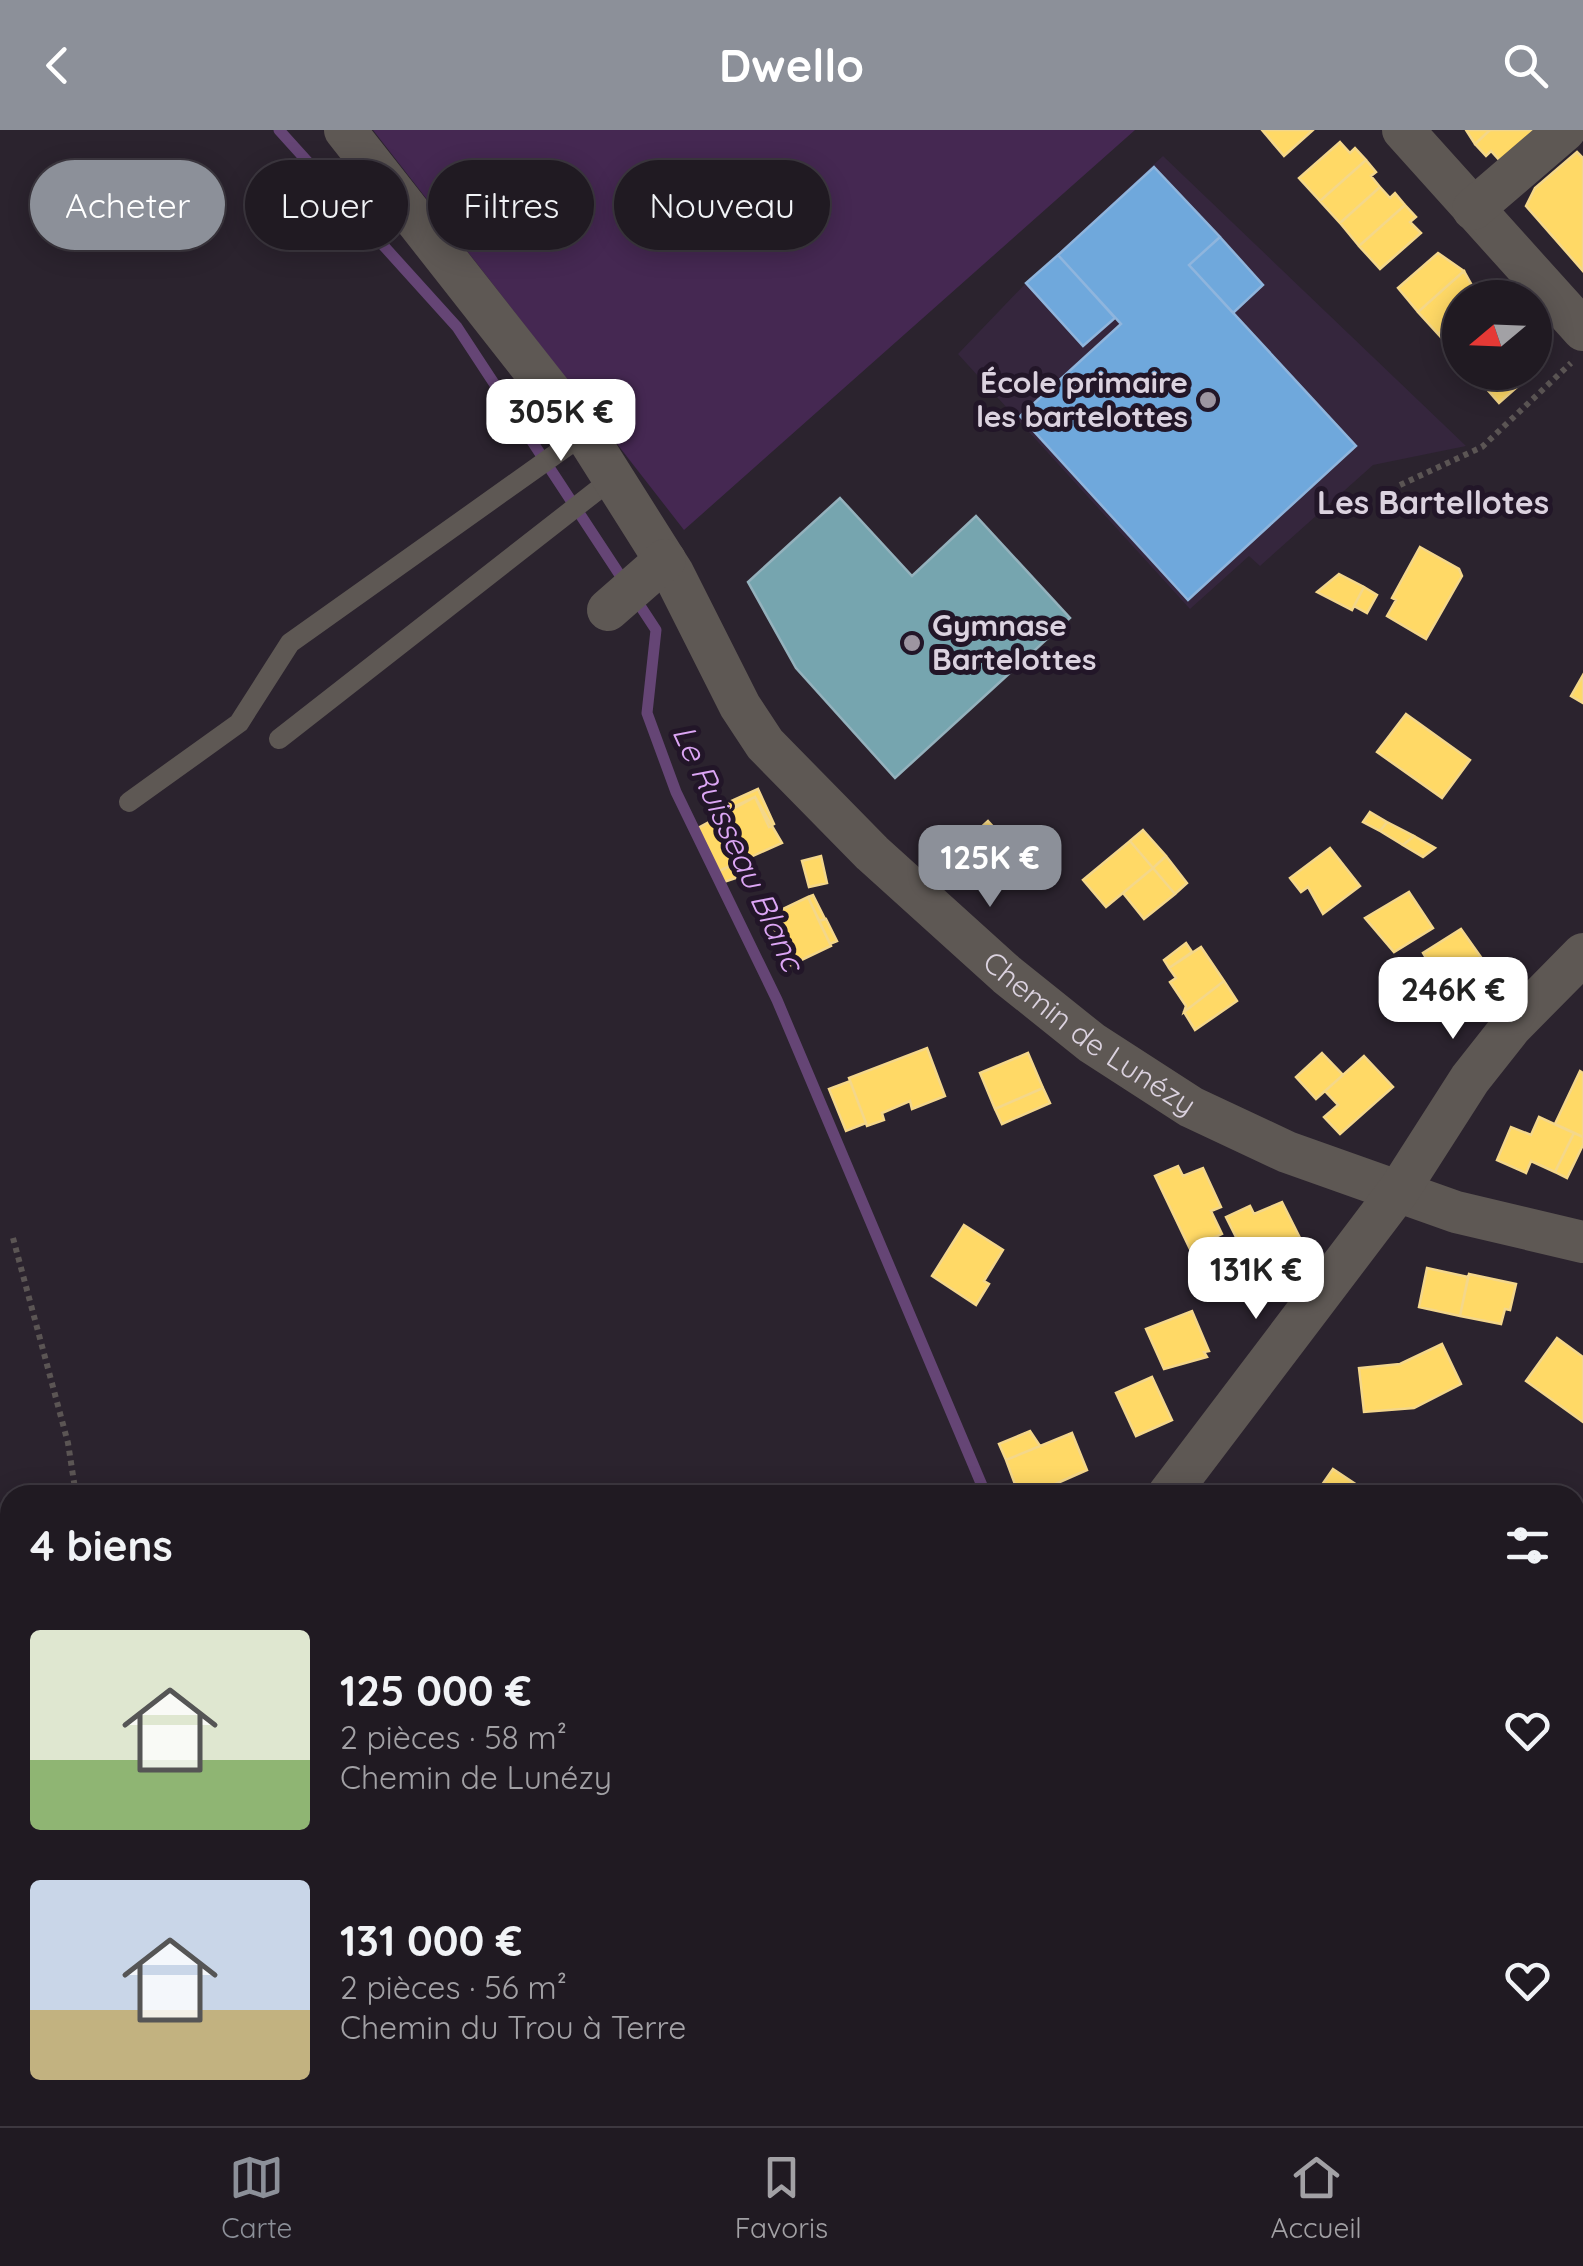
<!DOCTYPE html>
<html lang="fr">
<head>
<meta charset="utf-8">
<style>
	:root { --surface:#201a22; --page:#2d272f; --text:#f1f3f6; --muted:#a2a1a5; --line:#3d3840; --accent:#8c9099 }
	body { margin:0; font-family:Quicksand,sans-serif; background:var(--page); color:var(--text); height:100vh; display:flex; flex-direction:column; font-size:38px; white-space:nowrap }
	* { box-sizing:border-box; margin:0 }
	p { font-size:32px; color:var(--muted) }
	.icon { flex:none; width:55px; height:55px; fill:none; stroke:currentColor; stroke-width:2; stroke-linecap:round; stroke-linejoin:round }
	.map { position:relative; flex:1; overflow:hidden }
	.sheet { position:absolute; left:0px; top:1355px; width:1585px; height:642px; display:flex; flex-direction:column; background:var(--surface); border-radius:30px 30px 0 0; box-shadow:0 5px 25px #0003,0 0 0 2px var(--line) }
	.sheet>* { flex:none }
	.hud { position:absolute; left:30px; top:30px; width:1000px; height:90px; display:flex; gap:20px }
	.needle { width:65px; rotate:251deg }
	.controls { position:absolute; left:1442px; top:150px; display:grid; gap:20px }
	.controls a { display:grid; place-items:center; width:110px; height:110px; border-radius:50%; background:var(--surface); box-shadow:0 5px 25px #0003,0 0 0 2px var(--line); font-size:50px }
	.price { position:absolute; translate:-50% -85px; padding:0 22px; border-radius:20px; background:#fff; color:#222; font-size:32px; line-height:65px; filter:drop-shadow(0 2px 5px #0008) }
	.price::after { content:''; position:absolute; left:50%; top:60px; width:30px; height:22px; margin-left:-15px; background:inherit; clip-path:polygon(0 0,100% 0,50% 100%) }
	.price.current { background:var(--accent); color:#fff }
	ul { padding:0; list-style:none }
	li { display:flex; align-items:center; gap:30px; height:250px; padding:0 30px }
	li span { display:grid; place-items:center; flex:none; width:280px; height:200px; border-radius:10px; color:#555 }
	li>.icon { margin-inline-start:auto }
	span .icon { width:120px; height:120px; fill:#fffc; stroke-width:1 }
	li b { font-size:42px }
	h2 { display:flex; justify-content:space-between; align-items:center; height:120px; padding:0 30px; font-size:42px }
	.pill { padding:0 35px; border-radius:45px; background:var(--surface); box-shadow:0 5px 25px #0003,0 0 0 2px var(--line); font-size:35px; line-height:90px }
	.pill.current { background:var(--accent); color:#fff }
	header { display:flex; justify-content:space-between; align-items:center; height:130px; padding:0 30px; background:var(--accent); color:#fff; font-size:45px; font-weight:700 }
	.tabs { display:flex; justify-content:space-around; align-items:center; height:140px; border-top:2px solid var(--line); background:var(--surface); font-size:28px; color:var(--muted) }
	.tabs a { display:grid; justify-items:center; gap:5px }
	.tabs .current { color:var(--accent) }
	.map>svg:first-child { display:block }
	.built { fill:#35263d }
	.green { fill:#452852 }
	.homes { fill:#ffd966; stroke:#f4d78a; stroke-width:2.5 }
	.schools { fill:#6fa8dc; stroke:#8fb5dd; stroke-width:2.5 }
	.public { fill:#76a5af; stroke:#94b2bd; stroke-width:2.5 }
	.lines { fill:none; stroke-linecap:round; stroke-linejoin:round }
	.stream { stroke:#654575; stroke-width:11 }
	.path { stroke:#5b5554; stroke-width:6; stroke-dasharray:5 5; stroke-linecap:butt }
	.service { stroke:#5e5854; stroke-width:20 }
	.minor { stroke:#5e5854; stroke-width:42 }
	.poi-dot { fill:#9d95a1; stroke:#221628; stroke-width:4 }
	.labels { text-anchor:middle; stroke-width:10; stroke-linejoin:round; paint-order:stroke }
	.poi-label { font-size:30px; font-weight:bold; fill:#dbd2df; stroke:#221628; text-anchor:end }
	.street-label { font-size:30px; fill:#dbd2df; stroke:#221628 }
	.neighbourhood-label { font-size:32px; font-weight:bold; fill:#dbd2df; stroke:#221628 }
	.water-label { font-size:32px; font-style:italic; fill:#dca6f5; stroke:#221628 }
</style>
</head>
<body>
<header><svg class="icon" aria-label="back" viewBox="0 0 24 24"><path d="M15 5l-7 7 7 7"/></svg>Dwello<svg class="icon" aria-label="search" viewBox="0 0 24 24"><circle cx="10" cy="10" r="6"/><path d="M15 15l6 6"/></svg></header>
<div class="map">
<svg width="1583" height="1996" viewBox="0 0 1583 1996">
	<rect width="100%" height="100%" fill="#2b232e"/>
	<path class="built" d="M1163,26L1466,316L1373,335L1260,436L1249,426L1190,479L958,224L1026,153Z"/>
	<path class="green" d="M373,0H1135L684,400Z
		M10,1772V1988H115L116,1996H0V1776Z
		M131,1988H799L795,1996H132Z"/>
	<path class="homes" d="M1262,0H1313L1284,26Z
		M1466,0H1490L1475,14Z
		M1490,0H1537L1501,32L1491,21L1486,26L1475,14Z
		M1340,12L1350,23L1355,18L1366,30L1320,71L1299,48Z
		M1577,22L1583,28V141L1526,76L1535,58Z
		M1366,30L1376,42L1371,46L1380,57L1340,93L1320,71Z
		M1380,57L1390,68L1395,63L1405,75L1359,116L1340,93Z
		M1405,75L1416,87L1410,92L1421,103L1380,139L1359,116Z
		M1438,123L1464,141L1418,182L1398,158Z
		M1464,141L1479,168H1460V185L1438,204L1418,182Z
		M1460,185V225L1458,227L1438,204Z
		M1485,242H1534L1499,273L1478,249Z
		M1420,417L1459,439L1462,446L1426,509L1387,486L1396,470L1392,468Z
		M1339,444L1364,457L1352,480L1317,462Z
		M1364,457L1377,465L1367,483L1354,476Z
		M1583,545V573L1571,566Z
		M1406,584L1470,630L1442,668L1377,622Z
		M758,659L774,694L769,697L755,667L712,687L709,681Z
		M755,667L782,713L719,741L698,698Z
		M1370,682L1387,692L1380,701L1363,692Z
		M988,691L1019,725L990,752L958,718Z
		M1387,692L1414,706L1403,715L1380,701Z
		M1143,700L1166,726L1153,738L1130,711Z
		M1414,706L1435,718L1423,727L1403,715Z
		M1130,711L1153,738L1106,777L1083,750Z
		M1330,718L1360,756L1323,784L1308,757L1301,762L1290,748Z
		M821,726L827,753L809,757L802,731Z
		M1166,726L1187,753L1175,764L1153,738Z
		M737,733L742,746L724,752L719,741Z
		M1153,738L1175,764L1144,789L1123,763Z
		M1409,762L1433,798L1394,822L1365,788Z
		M813,765L825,789L819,791L808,767Z
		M808,767L831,816L791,835L768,786Z
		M826,789L837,811L830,814L819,791Z
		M1461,799L1490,840L1449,866L1423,823Z
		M1186,813L1192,822L1169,838L1164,830Z
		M1201,817L1224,851L1184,882L1186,876L1170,852L1176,848L1169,838Z
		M1224,851L1237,871L1195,900L1184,882Z
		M927,918L945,966L912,979L910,971L882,983L884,990L867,996L849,948Z
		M1028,923L1043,958L995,979L980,943Z
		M1322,923L1343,945L1316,969L1296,947Z
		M1364,926L1393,957L1340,1004L1324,987L1338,975L1325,961Z
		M1580,941L1583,943V1007L1555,994Z
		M850,951L866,993L846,1001L829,959Z
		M1043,958L1050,973L1002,994L995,979Z
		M1539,987L1574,1003L1555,1042L1531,1031L1526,1043L1497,1030L1511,997L1531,1005Z
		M1574,1003L1583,1007V1015L1567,1048L1555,1042Z
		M1178,1036L1183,1046L1203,1038L1221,1077L1211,1081L1222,1104L1190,1119L1155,1046Z
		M1282,1072L1300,1108L1249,1133L1226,1087L1250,1076L1254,1084Z
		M964,1095L1003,1120L984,1151L989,1154L976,1175L932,1146Z
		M1427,1138L1468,1147L1460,1186L1419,1177Z
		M1469,1144L1516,1154L1510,1180L1505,1179L1501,1194L1460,1186Z
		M1192,1181L1209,1221L1204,1222L1207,1227L1164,1239L1146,1199Z
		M1557,1208L1583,1227V1292L1526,1251Z
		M1442,1214L1461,1254L1414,1278L1364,1282L1359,1238L1400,1234Z
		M1152,1247L1172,1290L1136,1306L1116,1263Z
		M1030,1301L1040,1316L1006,1330L999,1314Z
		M1072,1303L1087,1340L1037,1362L1038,1365H1019L1006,1330Z
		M1333,1339L1372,1365H1321L1317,1362Z
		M1577,1614L1583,1619V1647L1575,1660Z
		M1575,1703L1583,1708L1581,1757L1575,1754Z
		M1466,1988H1497L1487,1996H1473Z"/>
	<path class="schools" d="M1154,37L1220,107L1189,135L1356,316L1188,470L1020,286L1121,194L1058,125Z
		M1220,107L1263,155L1233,183L1189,135Z
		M1058,125L1115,188L1083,216L1026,153Z"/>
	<path class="public" d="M840,368L912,446L976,386L1070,488L895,648L796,538L748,452Z"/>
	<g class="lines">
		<path class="stream" d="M279,0L457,197L656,500L647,583L676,662L777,870L986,1365
			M1420,1988L1427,1996"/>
		<path class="path" d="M1400,355L1482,317L1571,233
			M13,1108L68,1313L76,1365
			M0,1953L10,1949
			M131,1988L132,1996
			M196,1988H197
			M796,1996L800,1988"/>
		<path class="service" d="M279,609L613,348
			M129,672L239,593L290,513L584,304"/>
		<g class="minor">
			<path id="s1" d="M345,0L591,313L673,443L740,576L765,614L872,723L1007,845L1092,913L1191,977L1287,1022L1456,1082L1583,1112"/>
			<path d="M1403,0L1583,200"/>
			<path d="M1473,79L1565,0"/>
			<path d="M608,480L665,430"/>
			<path d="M1168,1365L1399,1060L1470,949L1511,897L1583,824"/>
			<path d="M1534,1996L1535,1988"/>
		</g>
	</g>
	<g class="poi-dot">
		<circle cx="1208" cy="270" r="10"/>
		<circle cx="912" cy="513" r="10"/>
	</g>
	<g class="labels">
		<g class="poi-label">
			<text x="1188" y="263">École primaire<tspan x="1188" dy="34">les bartelottes</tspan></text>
			<text x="932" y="506" text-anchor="start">Gymnase<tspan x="932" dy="34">Bartelottes</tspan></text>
		</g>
		<g class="street-label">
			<text dy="10" stroke="none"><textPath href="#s1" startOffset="1182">Chemin de Lunézy</textPath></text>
		</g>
		<g class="neighbourhood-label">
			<text x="1433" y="384">Les Bartellotes</text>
		</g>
		<g class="water-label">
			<text transform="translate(738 718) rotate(65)" y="11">Le Ruisseau Blanc</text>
		</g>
	</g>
</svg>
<div class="controls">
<a><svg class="needle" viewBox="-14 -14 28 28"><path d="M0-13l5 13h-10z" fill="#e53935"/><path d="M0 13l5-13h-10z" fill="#a2a1a5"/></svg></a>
</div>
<b class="price" style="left:561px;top:334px">305K €</b>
<b class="price current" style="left:990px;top:780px">125K €</b>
<b class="price" style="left:1453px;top:912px">246K €</b>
<b class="price" style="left:1256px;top:1192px">131K €</b>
<div class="hud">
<a class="pill current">Acheter</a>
<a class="pill">Louer</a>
<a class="pill">Filtres</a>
<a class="pill">Nouveau</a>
</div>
<section class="sheet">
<h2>4 biens<svg class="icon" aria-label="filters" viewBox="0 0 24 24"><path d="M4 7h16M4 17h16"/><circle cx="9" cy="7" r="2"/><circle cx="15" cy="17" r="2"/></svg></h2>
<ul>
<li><span style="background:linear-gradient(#dfe7d0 65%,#8fb573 0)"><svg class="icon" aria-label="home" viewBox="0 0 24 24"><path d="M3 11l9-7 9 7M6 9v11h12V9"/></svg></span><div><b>125 000 €</b><p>2 pièces · 58 m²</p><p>Chemin de Lunézy</p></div><svg class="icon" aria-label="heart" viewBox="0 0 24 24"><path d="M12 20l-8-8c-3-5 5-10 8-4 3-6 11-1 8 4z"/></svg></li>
<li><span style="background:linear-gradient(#c9d6e8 65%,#c2b280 0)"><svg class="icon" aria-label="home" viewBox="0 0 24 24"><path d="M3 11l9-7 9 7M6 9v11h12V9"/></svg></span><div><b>131 000 €</b><p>2 pièces · 56 m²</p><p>Chemin du Trou à Terre</p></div><svg class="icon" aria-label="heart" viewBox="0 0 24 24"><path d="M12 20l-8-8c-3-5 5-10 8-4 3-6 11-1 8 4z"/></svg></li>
</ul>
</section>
</div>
<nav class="tabs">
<a class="current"><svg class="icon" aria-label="map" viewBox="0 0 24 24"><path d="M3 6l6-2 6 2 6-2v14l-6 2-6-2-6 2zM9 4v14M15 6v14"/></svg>Carte</a>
<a><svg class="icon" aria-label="saved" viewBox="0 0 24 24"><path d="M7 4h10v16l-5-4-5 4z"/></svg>Favoris</a>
<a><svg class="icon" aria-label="home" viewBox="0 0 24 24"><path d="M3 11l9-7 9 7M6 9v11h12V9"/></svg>Accueil</a>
</nav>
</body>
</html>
